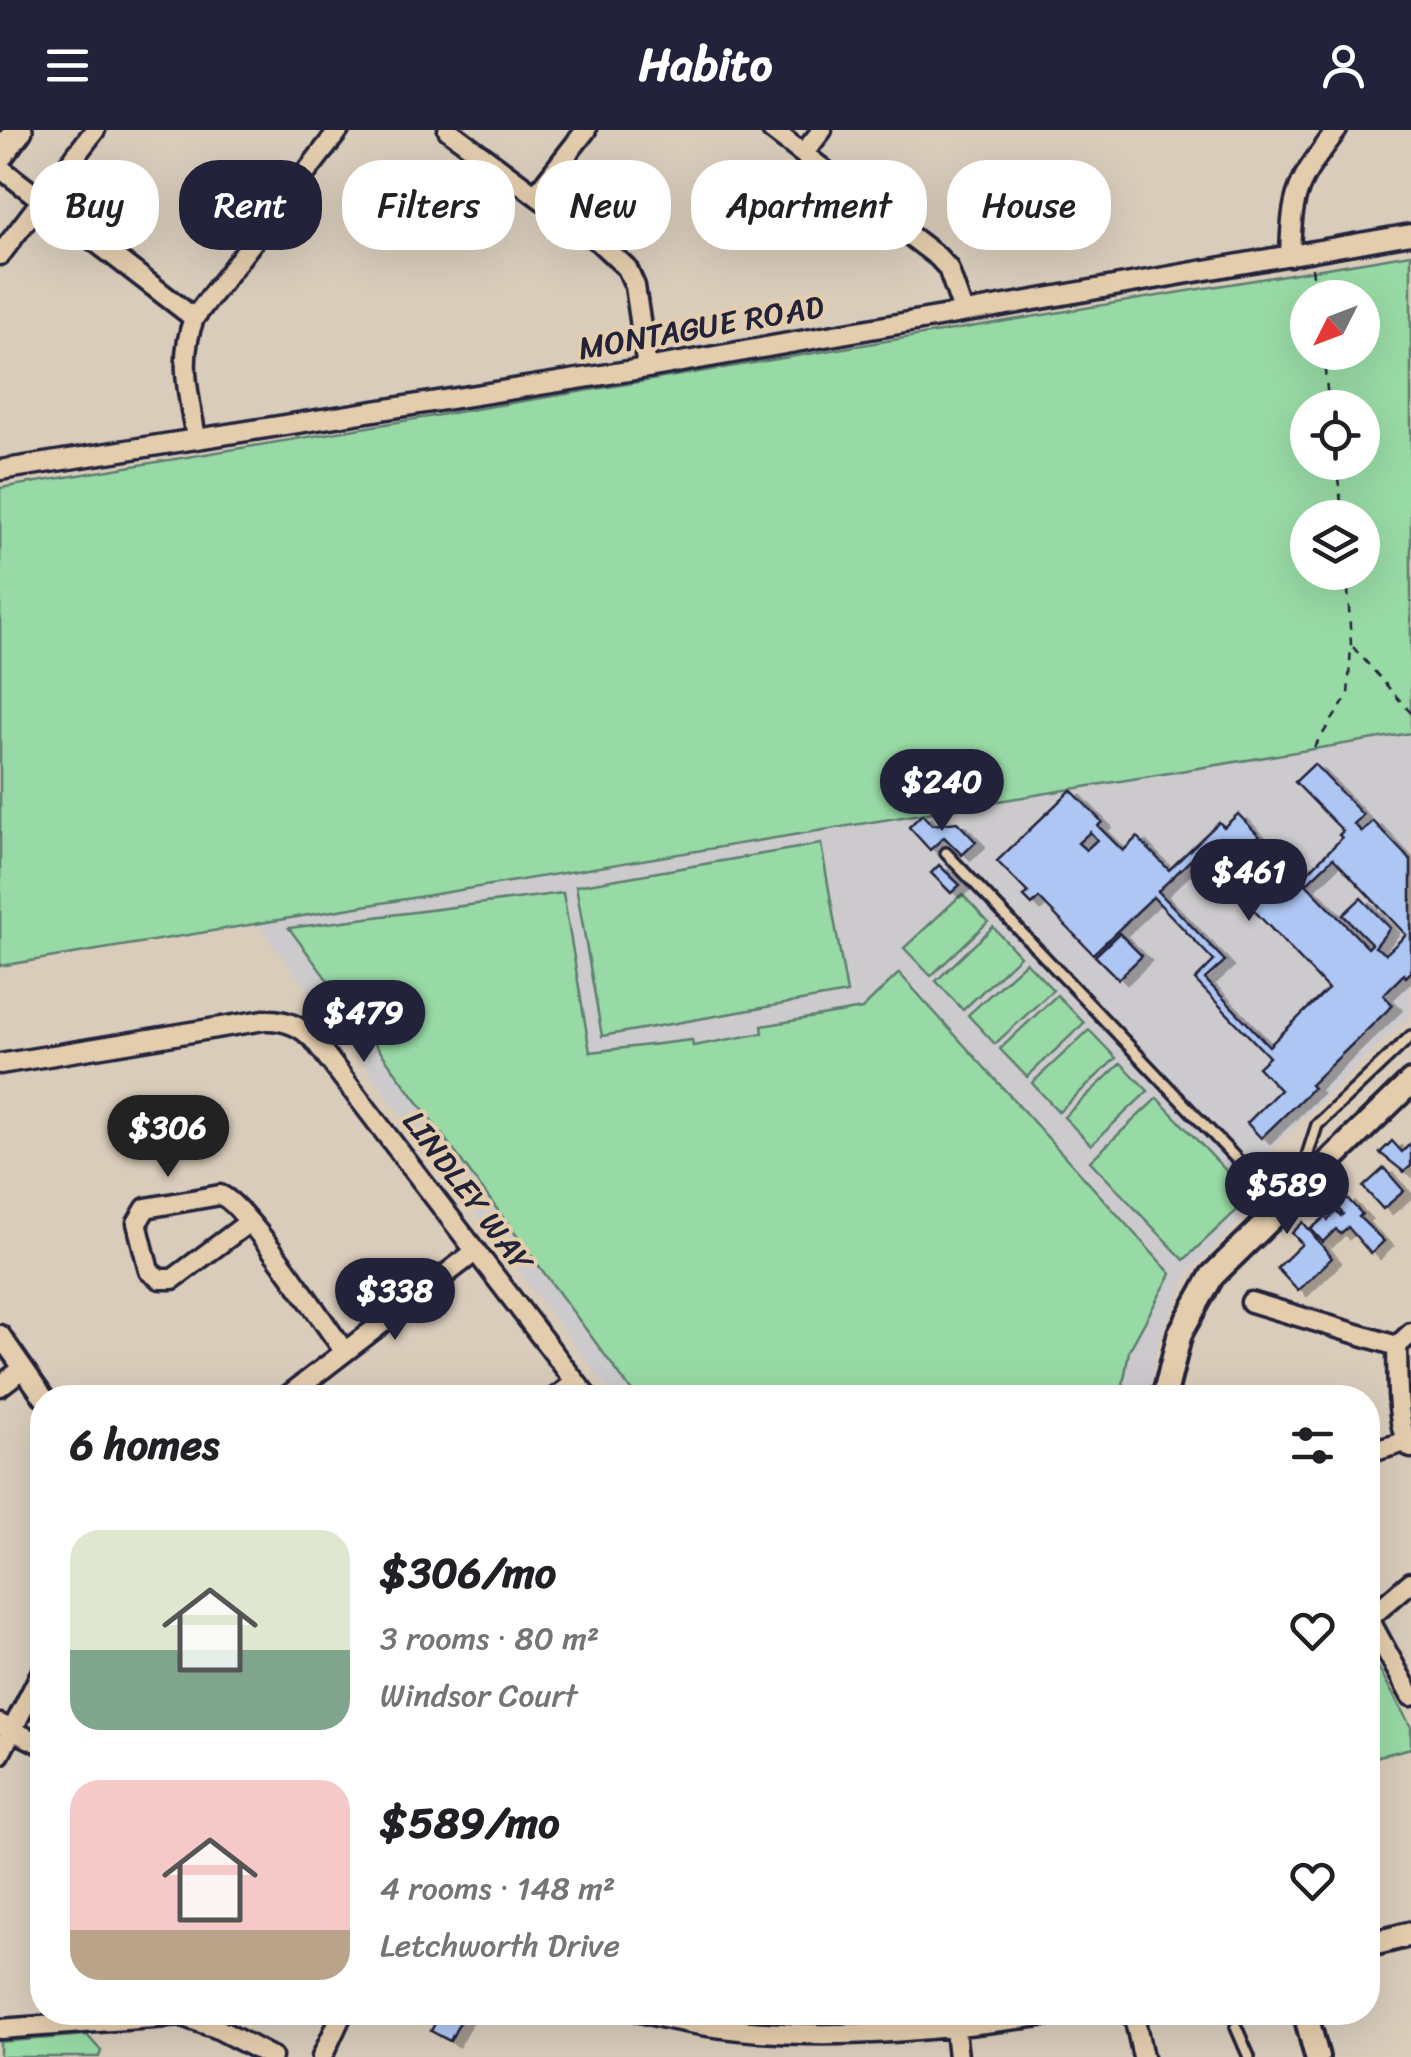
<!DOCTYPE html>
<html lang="en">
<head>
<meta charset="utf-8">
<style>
	:root { --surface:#fff; --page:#f6f6f6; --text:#202124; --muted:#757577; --accent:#22223b }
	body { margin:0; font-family:Sriracha,sans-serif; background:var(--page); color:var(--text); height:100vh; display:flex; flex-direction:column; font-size:38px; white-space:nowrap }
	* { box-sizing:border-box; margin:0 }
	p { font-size:32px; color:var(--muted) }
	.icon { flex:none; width:55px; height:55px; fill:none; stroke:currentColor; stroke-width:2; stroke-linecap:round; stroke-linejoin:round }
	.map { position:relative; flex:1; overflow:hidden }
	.side { position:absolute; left:30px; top:1255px; width:1350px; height:640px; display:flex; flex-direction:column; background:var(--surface); border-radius:40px; box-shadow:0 10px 40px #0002 }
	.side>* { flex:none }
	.top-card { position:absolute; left:30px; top:30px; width:1352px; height:90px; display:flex; gap:20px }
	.needle { width:65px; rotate:228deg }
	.controls { position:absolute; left:1290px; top:150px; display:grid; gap:20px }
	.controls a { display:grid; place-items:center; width:90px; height:90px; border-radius:50%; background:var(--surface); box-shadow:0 10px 40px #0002; font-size:50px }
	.price { position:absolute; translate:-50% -85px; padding:0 22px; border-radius:35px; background:var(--accent); color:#fff; font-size:32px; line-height:65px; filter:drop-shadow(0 2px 5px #0008) }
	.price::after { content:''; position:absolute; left:50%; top:60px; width:30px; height:22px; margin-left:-15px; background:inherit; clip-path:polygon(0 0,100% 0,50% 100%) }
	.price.on { background:#222; color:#fff }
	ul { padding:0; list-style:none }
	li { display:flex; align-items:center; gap:30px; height:250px; padding:0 40px }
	li span { display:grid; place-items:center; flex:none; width:280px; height:200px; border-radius:30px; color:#555 }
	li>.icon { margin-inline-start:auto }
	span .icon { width:120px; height:120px; fill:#fffc; stroke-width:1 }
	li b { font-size:42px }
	h2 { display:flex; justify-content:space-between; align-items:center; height:120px; padding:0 40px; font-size:42px }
	.tag { padding:0 35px; border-radius:40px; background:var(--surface); box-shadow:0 10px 40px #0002; font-size:35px; line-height:90px }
	.tag.on { background:var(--accent); color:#fff }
	header { display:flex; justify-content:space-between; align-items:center; height:130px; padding:0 40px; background:var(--accent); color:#fff; font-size:45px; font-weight:700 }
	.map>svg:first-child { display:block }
	.built { fill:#cccacc }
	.green { fill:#98daa5; stroke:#5d7e70; stroke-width:2.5; fill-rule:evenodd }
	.building { fill:#adc6f4; stroke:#22223b; stroke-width:2.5; fill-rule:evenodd; filter:url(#shadow) }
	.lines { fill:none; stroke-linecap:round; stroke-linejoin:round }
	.service-casing { stroke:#22223b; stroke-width:16 }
	.minor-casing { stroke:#22223b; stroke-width:25 }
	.tertiary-casing { stroke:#22223b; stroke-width:30 }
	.secondary-casing { stroke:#22223b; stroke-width:32 }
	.path { stroke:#22223b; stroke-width:2.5; stroke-dasharray:8 8; stroke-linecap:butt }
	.service { stroke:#e4cdad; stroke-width:9 }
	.minor { stroke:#e4cdad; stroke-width:18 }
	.tertiary { stroke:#e4cdad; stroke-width:22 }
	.secondary { stroke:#e4cdad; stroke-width:25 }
	.labels { text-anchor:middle; stroke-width:8; stroke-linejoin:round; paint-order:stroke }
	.street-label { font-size:32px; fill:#22223b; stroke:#e4cdad }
</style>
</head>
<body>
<header><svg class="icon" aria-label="menu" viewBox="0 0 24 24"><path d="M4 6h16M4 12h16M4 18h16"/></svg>Habito<svg class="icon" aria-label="person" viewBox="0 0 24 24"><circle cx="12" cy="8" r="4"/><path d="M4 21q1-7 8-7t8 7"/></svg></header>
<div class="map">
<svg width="1411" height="1927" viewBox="0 0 1411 1927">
	<defs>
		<filter id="shadow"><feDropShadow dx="9" dy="5" stdDeviation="0" flood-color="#0004"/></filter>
	</defs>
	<rect width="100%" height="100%" fill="#d9ccbb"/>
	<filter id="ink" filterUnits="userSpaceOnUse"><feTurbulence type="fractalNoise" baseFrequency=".01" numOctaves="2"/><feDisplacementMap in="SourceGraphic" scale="20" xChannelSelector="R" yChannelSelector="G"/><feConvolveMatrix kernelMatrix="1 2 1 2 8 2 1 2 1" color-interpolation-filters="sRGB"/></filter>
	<g filter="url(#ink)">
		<path class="built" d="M1411,600V884L1255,1035L1275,1057L1189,1142L1158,1211L1149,1267H614L257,793L906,679Z"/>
		<path class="green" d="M1411,124V603L0,836V358ZM1308,168H1362V222H1308ZM1308,278H1362V332H1308ZM1308,388H1362V442H1308Z
			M821,714L847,863L602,906L576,756Z
			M563,763L590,922L692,910L693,916L763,903L762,896L862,879L899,843L1171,1144L1129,1221L1121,1267H636L289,798Z
			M962,764L988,792L931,846L904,818Z
			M993,797L1020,826L963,880L936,851Z
			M1026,832L1053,860L995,914L968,885Z
			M1057,865L1084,893L1027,947L1000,919Z
			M1089,900L1116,928L1059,982L1032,953Z
			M1121,933L1148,961L1091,1015L1064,987Z
			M1157,968L1251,1067L1184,1130L1090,1031Z
			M1368,1519L1411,1597V1618L1368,1629Z
			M87,1905L101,1921L99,1927H0V1912Z"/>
		<path class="building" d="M1314,634L1363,685L1354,694L1362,702L1373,691L1411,731V842L1406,847L1404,844L1383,865L1393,875L1310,955L1313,958L1261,1008L1247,993L1280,960L1258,937L1269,927L1195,850L1214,831L1153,767L1093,824L1039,768L1032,775L1024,767L1028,763L997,731L1071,660L1102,692L1098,696L1123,721L1137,707L1169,740L1219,692L1224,697L1238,684L1301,749L1342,708L1339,705L1343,701L1295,652ZM1090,702L1097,710L1086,720L1078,713ZM1199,722L1328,859L1269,916L1205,849L1225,831L1158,761ZM1333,728L1406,805L1386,824L1375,817L1390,798L1361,768L1343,785L1372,814L1368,818L1306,754Z
			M922,684L932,695L957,692L976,712L962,725L944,707L930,720L909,697Z
			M939,735L960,755L951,763L931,743Z
			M1119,803L1142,826L1118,849L1095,826Z
			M1392,1011L1402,1022L1411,1013V1036L1404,1042L1380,1023Z
			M1384,1038L1404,1061L1383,1079L1363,1057Z
			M1346,1067L1362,1084L1359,1087L1384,1111L1371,1124L1348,1097L1340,1104L1336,1099L1323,1112L1311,1099L1325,1087L1328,1090L1336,1081L1341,1086L1343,1084L1336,1076Z
			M1303,1092L1332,1128L1298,1161L1277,1138L1302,1114L1292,1103Z
			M441,1882H465L450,1911L431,1901Z"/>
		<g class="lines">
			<defs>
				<path id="service" d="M946,723L1281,1076
					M1313,1043L1308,1023L1317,995L1411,906
					M1236,1897L1249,1927"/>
				<path id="minor" d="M448,0L599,112L627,138L635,156L647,238
					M772,0L938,127L948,138L963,181
					M804,23L822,0
					M0,38L194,188C178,231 189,265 196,308
					M536,64L586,0
					M0,125L95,0
					M1290,126C1292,59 1297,53 1337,0
					M194,188L339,0
					M0,340L647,238L1411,104
					M0,934L264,890C284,889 300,895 314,910L588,1268
					M249,1092L173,1149H160L149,1141L137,1093L146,1078L220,1065C243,1071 325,1195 345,1222
					M1251,1172L1397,1216
					M1411,1203L1397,1216C1398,1241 1395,1300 1411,1318
					M0,1205L44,1268
					M0,1256L21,1240
					M285,1268L476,1121
					M555,1268L576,1252
					M1368,1323L1405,1312
					M1368,1489L1411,1452
					M1369,1489L1411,1566
					M0,1594L42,1615
					M0,1624L42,1541
					M640,1882C781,1920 927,1902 1068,1882
					M953,1882L958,1927
					M1133,1882L1143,1927
					M0,1899L181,1886L216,1898L272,1927
					M322,1927L343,1882"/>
				<path id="tertiary" d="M1164,1268L1180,1203L1212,1146L1411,952
					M1368,1815L1411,1804
					M1305,1882L1317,1927"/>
				<path id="secondary" d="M0,25L19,0"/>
			</defs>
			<use href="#service" class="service-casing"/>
			<use href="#minor" class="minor-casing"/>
			<use href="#tertiary" class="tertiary-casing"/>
			<use href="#secondary" class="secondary-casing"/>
			<path class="path" d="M1312,138L1316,168
				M1323,222L1329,278
				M1336,332L1343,388
				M1353,517L1411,583
				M1314,617L1348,566L1351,515L1347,442"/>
			<use href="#service" class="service"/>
			<use href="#minor" class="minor"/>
			<use href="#tertiary" class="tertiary"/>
			<use href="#secondary" class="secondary"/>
		</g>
	</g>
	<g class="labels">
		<g class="street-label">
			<text transform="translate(701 197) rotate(-10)" y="11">MONTAGUE ROAD</text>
			<text transform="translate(468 1061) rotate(53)" y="11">LINDLEY WAY</text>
		</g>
	</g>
</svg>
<div class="controls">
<a><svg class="needle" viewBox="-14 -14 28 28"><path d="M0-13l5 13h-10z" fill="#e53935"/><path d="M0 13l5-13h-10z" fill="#757577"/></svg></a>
<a><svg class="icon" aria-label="locate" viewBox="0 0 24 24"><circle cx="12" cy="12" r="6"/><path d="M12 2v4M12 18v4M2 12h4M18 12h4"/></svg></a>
<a><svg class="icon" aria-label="layers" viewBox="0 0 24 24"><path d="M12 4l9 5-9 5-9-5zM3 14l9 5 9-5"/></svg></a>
</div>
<b class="price" style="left:942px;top:704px">$240</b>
<b class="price" style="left:1249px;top:794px">$461</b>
<b class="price" style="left:364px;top:935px">$479</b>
<b class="price on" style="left:168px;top:1050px">$306</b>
<b class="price" style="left:1287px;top:1107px">$589</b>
<b class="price" style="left:395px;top:1213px">$338</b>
<div class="top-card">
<a class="tag">Buy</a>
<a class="tag on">Rent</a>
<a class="tag">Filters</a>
<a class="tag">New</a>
<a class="tag">Apartment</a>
<a class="tag">House</a>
</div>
<section class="side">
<h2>6 homes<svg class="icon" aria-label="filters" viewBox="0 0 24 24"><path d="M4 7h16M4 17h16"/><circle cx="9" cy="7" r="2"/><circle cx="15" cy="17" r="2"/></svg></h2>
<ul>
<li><span style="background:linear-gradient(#dfe7d0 60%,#7fa58c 0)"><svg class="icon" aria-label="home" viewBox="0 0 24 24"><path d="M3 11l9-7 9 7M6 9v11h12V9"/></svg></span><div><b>$306/mo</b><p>3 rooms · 80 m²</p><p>Windsor Court</p></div><svg class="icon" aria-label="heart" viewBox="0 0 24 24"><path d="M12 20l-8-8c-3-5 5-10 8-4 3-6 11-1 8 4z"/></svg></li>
<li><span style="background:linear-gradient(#f6c9c9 75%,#b9a48a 0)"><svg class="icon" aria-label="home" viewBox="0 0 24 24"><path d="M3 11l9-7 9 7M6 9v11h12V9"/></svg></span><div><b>$589/mo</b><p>4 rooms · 148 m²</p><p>Letchworth Drive</p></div><svg class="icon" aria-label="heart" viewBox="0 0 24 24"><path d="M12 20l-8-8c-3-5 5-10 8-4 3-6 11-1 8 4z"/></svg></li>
</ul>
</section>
</div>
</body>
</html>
